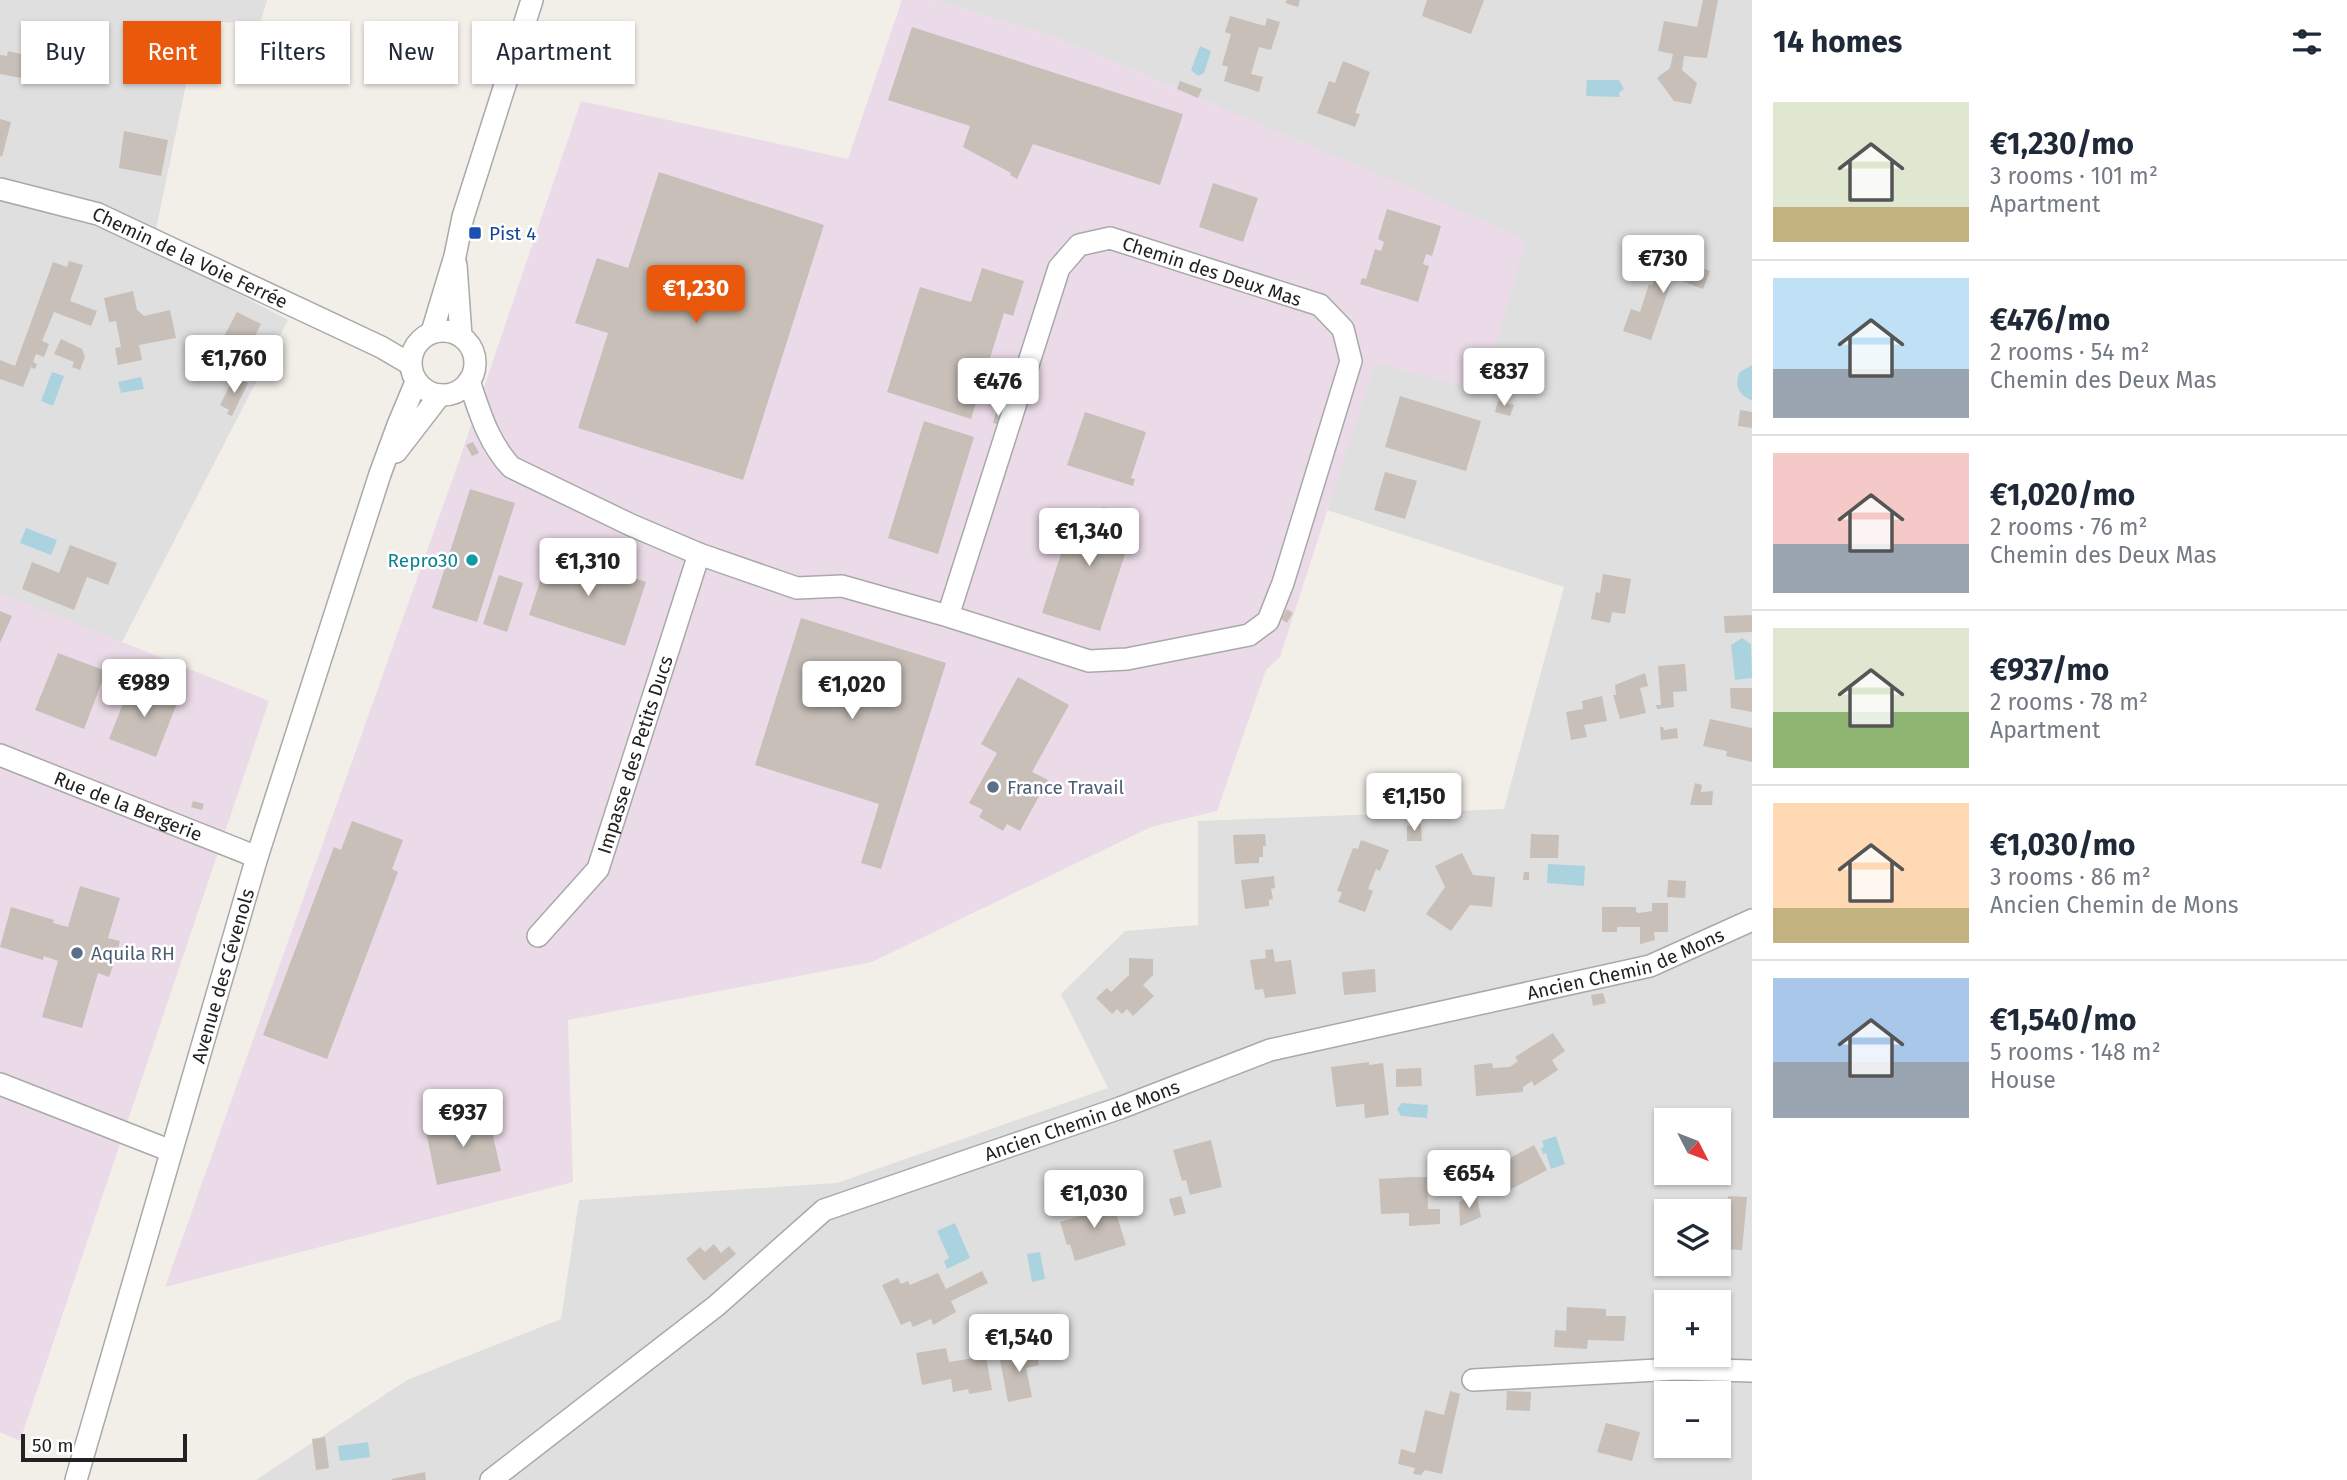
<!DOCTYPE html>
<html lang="en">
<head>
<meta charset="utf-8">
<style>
	:root { --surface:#fff; --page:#f2f2f3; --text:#1f2937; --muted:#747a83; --line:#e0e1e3; --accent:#ea580c }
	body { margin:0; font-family:"Fira Sans",sans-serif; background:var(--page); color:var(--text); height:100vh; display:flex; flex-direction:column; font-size:26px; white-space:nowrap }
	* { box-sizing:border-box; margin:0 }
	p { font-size:23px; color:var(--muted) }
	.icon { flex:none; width:38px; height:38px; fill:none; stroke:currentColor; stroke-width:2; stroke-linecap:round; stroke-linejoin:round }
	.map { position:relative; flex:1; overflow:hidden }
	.sheet { display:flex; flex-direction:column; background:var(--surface); width:595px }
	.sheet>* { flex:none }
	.banner { position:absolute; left:21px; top:21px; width:665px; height:63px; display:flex; gap:14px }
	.needle { width:46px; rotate:132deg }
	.fabs { position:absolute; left:1654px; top:1108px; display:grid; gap:14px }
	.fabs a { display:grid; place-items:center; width:77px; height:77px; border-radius:0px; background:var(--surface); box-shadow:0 2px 5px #0004; font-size:35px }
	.scale { position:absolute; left:21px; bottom:18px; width:166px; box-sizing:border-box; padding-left:7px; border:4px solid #222; border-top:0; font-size:19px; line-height:24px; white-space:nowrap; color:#222; -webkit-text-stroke:5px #fff; paint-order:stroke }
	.price { position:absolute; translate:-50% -60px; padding:0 16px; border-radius:7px; background:#fff; color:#222; font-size:23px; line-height:46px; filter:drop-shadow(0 2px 4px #0008) }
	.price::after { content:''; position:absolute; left:50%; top:42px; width:21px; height:16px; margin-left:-10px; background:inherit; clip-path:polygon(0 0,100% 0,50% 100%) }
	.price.current { background:var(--accent); color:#fff }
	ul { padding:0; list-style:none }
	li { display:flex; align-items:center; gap:21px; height:175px; padding:0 21px }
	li+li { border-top:2px solid var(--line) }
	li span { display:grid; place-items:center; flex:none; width:196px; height:140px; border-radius:0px; color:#555 }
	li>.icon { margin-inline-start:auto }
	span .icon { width:84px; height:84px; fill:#fffc; stroke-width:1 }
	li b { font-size:30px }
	h2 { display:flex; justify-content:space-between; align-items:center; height:84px; padding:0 21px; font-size:30px }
	.pill { padding:0 24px; border-radius:0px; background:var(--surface); box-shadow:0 2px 5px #0004; font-size:24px; line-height:63px }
	.pill.current { background:var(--accent); color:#fff }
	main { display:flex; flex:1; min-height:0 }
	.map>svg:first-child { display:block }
	.residential { fill:#e0dfdf; fill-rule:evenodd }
	.industrial { fill:#ebdbe8 }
	.water { fill:#aad3df }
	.building { fill:#c7bfb8 }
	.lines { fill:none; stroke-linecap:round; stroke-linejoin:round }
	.street-casing { stroke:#a9a9a9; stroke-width:24 }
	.street { stroke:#fff; stroke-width:21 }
	.transit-dot { fill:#1a4fb4; stroke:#fff; stroke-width:2.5 }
	.culture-dot { fill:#0f9aa8; stroke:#fff; stroke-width:2.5 }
	.service-dot { fill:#5c6f8a; stroke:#fff; stroke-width:2.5 }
	.labels { text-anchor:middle; stroke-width:5; stroke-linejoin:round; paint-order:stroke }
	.transit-label { font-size:19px; fill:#164399; stroke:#fff; text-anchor:start }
	.street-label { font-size:19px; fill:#222; stroke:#fff }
	.culture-label { font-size:19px; fill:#0d838f; stroke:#fff; text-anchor:end }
	.service-label { font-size:19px; fill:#4e5e75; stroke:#fff; text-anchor:start }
</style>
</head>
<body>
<main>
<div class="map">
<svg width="1752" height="1480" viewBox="0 0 1752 1480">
	<rect width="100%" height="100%" fill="#f2efe9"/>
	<path class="residential" d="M0,0H267L260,24L199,21L152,249L288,320L122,642L0,597Z
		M933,0H1752V1480H256L407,1380L561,1319L579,1200L837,1183L1108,1088L1061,994L1125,931L1198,925V821L1504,809L1564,587L1327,510L1375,362L1218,106L1052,36ZM1666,1120H1718V1172H1666ZM1666,1211H1718V1264H1666ZM1666,1302H1718V1354H1666ZM1666,1393H1718V1446H1666Z"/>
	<path class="industrial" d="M902,0H933L1052,36L1397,182L1526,240L1482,391L1375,363L1280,657L1266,670L1217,811L1151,827L872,962L568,1020L573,1182L165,1287L460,458L581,101L848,159Z
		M0,593L269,701L20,1441L0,1432Z"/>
	<path class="water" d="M1200,46L1211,51L1204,73L1198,76L1191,70Z
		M1587,80H1619L1624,89L1619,93L1620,97L1586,96Z
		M1752,365V400H1751C1738,395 1734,384 1740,372Z
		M52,372L64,376L53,406L41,401Z
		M141,377L144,389L121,393L118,382Z
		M26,528L57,540L51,555L20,543Z
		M1742,638L1751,644L1752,678L1735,680L1731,645Z
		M1548,864L1585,866L1584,886L1547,883Z
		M1402,1103L1428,1105L1427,1118L1401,1116L1397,1109Z
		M1556,1136L1565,1164L1551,1169L1546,1153L1543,1154L1541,1148L1544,1147L1542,1141Z
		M955,1223L970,1258L947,1269L944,1261L949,1258L937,1231Z
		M1040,1252L1045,1279L1032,1282L1027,1254Z
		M368,1442L370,1457L340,1461L338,1446Z"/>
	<path class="building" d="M1287,0H1300L1298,7L1285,3Z
		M1427,0H1484L1471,34L1422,16Z
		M1703,0H1718L1707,58L1684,56L1682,70L1697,83L1691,104L1674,101L1657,78L1670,68L1673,54L1658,51L1664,21L1697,27Z
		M1230,16L1265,26L1267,18L1280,22L1271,50L1259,47L1251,74L1263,77L1259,92L1224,81L1228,67L1222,65L1231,34L1225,32Z
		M912,27L1183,114L1160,185L1033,144L1017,179L1010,175L1011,173L963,147L970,126L888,100Z
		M8,51L26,55L21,78L0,74V55L7,56Z
		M1343,61L1370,72L1355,113L1360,114L1355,127L1317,113L1329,81L1335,83Z
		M1180,81L1202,89L1198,98L1177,89Z
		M0,119L11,122L2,157L0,156Z
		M124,131L168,140L161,176L119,168Z
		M659,172L824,225L743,480L578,428L608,333L575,323L597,258L628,268Z
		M1213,183L1258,198L1243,242L1199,227Z
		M1387,209L1441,226L1432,256L1426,254L1423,264L1429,266L1418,302L1360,284L1362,278L1366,279L1375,249L1381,251L1384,242L1378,239Z
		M1668,254L1710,271L1703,289L1677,279L1676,282L1672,280L1651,340L1623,331L1631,309L1640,312L1649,284L1652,285L1657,274L1660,275Z
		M69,261L83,265L70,301L97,311L91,326L54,312L42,341L49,344L44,357L36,354L33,362L37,364L35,369L31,367L23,387L0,379V360L15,366L53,262L67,267Z
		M982,268L1024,281L1013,316L1004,313L971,419L887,392L920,287L971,302Z
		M133,291L137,310L144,316L170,310L176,338L139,345L142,360L118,365L115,348L121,347L116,321L109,322L104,298Z
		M237,312L261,324L246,354L221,342Z
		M61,339L82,349L85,357L80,370L72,367L74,362L54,354Z
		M234,377L248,383L232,416L227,414L229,410L220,405Z
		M1400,396L1481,421L1466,471L1385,447Z
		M1498,401L1514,405L1510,416L1495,412Z
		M1740,410L1752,412V428L1738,426Z
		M996,412L1003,413L1000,425L993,423Z
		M1085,412L1146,432L1131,478L1135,479L1133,486L1067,465Z
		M924,421L974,437L938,554L888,538Z
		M473,442L479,453L472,456L466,445Z
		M1385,472L1417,481L1405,519L1374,510Z
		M470,489L515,503L477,622L432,608Z
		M1103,507L1137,517L1100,631L1042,613L1074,513L1098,521Z
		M70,545L117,563L108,585L87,577L74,610L22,589L32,562L59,573Z
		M550,551L646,582L625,646L529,615Z
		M1603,574L1631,579L1625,614L1612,612L1610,623L1591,619L1596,592L1600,593Z
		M499,575L523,583L507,632L483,624Z
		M1287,609L1293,613L1287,623L1281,619Z
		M0,611L12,616L0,643Z
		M1752,615V632L1725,633L1724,616Z
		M801,618L946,663L881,869L861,863L879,804L755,765Z
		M58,653L106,671L84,729L35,710Z
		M1685,664L1687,691L1673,692L1674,707L1657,709L1656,705H1661L1658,666Z
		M1645,673L1648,686L1640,688L1646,713L1620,719L1613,695H1616L1615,685Z
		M1018,677L1069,705L1032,772L1048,780L1020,831L1007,824L1003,831L979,817L983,810L969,803L997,753L981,744Z
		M132,681L179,698L156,757L109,739Z
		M1730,688H1752V712L1731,708Z
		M1602,696L1607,721L1584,725L1587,737L1571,740L1566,712L1583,709L1582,701Z
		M1710,719L1752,728V762L1726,756L1727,751L1703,746Z
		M1660,727H1663L1664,730L1677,728L1678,738L1661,740Z
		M1695,783L1702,785L1701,792L1713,791L1712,805H1690Z
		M193,801L204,804L202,810L191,807Z
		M352,821L403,840L392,869L398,872L327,1059L263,1035L334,847L341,850Z
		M1421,824L1422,841H1407V826Z
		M1265,834L1266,846H1263V857H1259V863L1235,864L1233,835Z
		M1531,834L1559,835L1558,858H1530Z
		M1361,840L1389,850L1380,871L1376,869L1368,889L1373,891L1365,912L1338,902L1342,892L1337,891L1353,848L1358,849Z
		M1462,853L1473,875L1495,877L1492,907L1470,905L1451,931L1426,914L1445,887L1435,866Z
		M1524,872H1529V880H1523Z
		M1274,876L1275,888L1271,889L1273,899L1269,900V906L1245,909L1241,880Z
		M1668,880L1686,881L1685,898L1667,897Z
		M80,886L120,898L108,938L120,941L114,963L109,977L98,973L82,1028L42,1017L58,961L44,956L43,960L0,947L11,907L54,920L53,923L68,927Z
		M1652,903H1668V932H1654L1655,940L1640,944V927H1617V932H1602V907H1636V912L1639,913L1652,911Z
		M1273,949L1275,962L1291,960L1296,994L1265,998L1263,989L1255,990L1250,960L1266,958L1265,950Z
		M1129,958L1153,959V975L1143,985L1154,996L1133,1016L1127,1009L1122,1014L1117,1009L1112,1014L1096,998L1107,988L1111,992L1129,975Z
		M1375,969L1376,992L1344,995L1342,972Z
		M1603,993L1606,1003L1593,1006L1591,995Z
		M1553,1033L1565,1051L1552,1060L1558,1070L1534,1086L1532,1081L1523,1087V1092L1476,1096L1474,1065L1492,1063L1493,1068L1510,1067L1518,1061L1515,1057Z
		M1369,1062V1065L1383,1063L1389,1115L1365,1118L1364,1104L1336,1107L1331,1067Z
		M1421,1068L1422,1086L1396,1087V1069Z
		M488,1114L501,1171L437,1185L425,1127Z
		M1211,1140L1222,1187L1190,1195L1186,1180L1182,1181L1173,1150Z
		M1534,1145L1547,1170L1500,1195L1494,1184L1483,1190L1473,1173L1499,1159L1501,1163Z
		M1412,1177H1427L1428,1209H1440V1224L1409,1226V1213L1381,1214L1379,1179Z
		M1476,1192L1481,1217L1460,1226L1459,1202Z
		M1181,1196L1186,1213L1174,1216L1169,1199Z
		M1728,1196L1747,1197L1742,1250L1723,1249Z
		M1111,1197L1126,1245L1075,1261L1070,1244L1067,1245L1060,1222L1083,1215L1080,1207Z
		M714,1244L721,1253L729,1246L736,1254L704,1281L686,1259L700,1247L705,1252Z
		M982,1271L988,1283L951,1301L956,1312L933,1325L931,1319L913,1327L910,1321L901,1325L882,1285L898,1278L901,1284L908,1281L910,1285L938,1273L946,1289Z
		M1567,1307L1606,1309V1316H1626L1624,1341L1588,1340L1587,1349L1554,1347L1555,1330L1566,1331Z
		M1035,1344L1039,1365L1026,1368L1032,1397L1008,1402L1000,1360L1023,1356L1021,1347Z
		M946,1348L949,1362L986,1356L992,1390L969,1394L968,1389L953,1392L951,1379L922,1385L916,1353Z
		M1450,1391L1460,1394L1442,1474L1425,1470L1421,1475L1413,1474L1415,1468L1398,1464L1401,1449L1415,1453L1425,1410L1444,1415Z
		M1507,1391L1531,1392L1530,1411L1506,1410Z
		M1606,1423L1640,1432L1632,1461L1597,1452Z
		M325,1437L329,1468L316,1470L312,1439Z
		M425,1472L426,1480H392V1479Z"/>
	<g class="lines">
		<defs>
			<g id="street">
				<path id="s1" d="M0,189L98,214L381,347L410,364"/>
				<path d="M456,265L461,336"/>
				<circle cx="443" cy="363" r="32"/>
				<path d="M432,332L455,256L463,217L532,0"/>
				<path d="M469,381C480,413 488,442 511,467L631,525L699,554L797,588L842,586L948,616L1089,661L1127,659L1249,635L1268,621L1283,583L1351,361L1343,329L1320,305L1110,238L1079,245L1059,268L948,616"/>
				<path d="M396,452L440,395"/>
				<path id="s2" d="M0,755L257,857"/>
				<path id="s3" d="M538,936L598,869L699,554"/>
				<path d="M0,1084L171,1151"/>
				<path d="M1473,1380L1676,1369L1752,1371"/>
				<path id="s4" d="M76,1480L257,857L380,474L398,425L416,382"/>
				<path id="s5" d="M491,1480L716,1306L824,1210L1120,1108L1270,1050L1650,966L1752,920"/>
			</g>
		</defs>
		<use href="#street" class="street-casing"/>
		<use href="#street" class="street"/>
	</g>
	<rect class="transit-dot" x="468" y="226" width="14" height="14" rx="3.5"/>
	<circle class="culture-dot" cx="472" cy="560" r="7"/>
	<g class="service-dot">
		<circle cx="993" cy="787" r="7"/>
		<circle cx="77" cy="953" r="7"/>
	</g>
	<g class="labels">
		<g class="transit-label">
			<text x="489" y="240">Pist 4</text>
		</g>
		<g class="street-label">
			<text dy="7" stroke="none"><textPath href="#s1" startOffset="203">Chemin de la Voie Ferrée</textPath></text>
			<text transform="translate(1212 271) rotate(18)" y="7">Chemin des Deux Mas</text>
			<text dy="7" stroke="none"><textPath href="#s3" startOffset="210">Impasse des Petits Ducs</textPath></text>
			<text dy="7" stroke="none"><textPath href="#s2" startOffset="138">Rue de la Bergerie</textPath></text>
			<text dy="7" stroke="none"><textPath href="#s5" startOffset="1269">Ancien Chemin de Mons</textPath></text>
			<text dy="7" stroke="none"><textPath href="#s4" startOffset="525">Avenue des Cévenols</textPath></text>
			<text dy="7" stroke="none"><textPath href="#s5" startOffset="702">Ancien Chemin de Mons</textPath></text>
		</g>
		<g class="culture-label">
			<text x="458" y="567">Repro30</text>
		</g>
		<g class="service-label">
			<text x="1007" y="794">France Travail</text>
			<text x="91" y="960">Aquila RH</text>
		</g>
	</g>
</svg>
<div class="fabs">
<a><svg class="needle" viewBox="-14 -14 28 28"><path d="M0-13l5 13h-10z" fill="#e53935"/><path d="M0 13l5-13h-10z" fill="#747a83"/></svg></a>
<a><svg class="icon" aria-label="layers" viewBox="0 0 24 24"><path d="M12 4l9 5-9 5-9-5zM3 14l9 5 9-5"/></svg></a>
<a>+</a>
<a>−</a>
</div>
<div class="scale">50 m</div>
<b class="price" style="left:1663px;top:295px">€730</b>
<b class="price current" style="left:696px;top:325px">€1,230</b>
<b class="price" style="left:234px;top:395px">€1,760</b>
<b class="price" style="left:1504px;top:408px">€837</b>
<b class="price" style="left:998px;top:418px">€476</b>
<b class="price" style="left:1089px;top:568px">€1,340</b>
<b class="price" style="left:588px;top:598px">€1,310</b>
<b class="price" style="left:144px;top:719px">€989</b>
<b class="price" style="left:852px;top:721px">€1,020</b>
<b class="price" style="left:1414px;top:833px">€1,150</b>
<b class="price" style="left:463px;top:1149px">€937</b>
<b class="price" style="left:1469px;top:1210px">€654</b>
<b class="price" style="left:1094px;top:1230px">€1,030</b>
<b class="price" style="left:1019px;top:1374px">€1,540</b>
<div class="banner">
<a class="pill">Buy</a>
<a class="pill current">Rent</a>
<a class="pill">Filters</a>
<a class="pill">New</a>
<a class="pill">Apartment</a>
</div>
</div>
<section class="sheet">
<h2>14 homes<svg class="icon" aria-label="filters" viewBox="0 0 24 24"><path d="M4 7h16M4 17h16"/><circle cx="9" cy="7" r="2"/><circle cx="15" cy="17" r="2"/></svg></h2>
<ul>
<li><span style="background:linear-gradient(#dfe7d0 75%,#c2b280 0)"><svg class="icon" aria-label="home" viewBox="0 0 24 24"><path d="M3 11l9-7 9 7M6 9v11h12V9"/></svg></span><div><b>€1,230/mo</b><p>3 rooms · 101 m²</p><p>Apartment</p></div></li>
<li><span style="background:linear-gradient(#bfe0f5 65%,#9aa5b1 0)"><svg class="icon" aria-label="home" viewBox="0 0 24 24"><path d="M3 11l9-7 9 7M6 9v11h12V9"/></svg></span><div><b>€476/mo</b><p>2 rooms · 54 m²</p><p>Chemin des Deux Mas</p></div></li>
<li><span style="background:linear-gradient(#f6c9c9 65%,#9aa5b1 0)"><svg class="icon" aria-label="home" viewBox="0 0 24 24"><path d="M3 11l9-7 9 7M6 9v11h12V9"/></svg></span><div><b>€1,020/mo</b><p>2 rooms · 76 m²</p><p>Chemin des Deux Mas</p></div></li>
<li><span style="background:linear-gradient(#dfe7d0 60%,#8fb573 0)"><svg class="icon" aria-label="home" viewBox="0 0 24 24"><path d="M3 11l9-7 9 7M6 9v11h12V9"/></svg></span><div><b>€937/mo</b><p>2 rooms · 78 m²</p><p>Apartment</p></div></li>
<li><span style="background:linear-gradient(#ffd9b3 75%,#c2b280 0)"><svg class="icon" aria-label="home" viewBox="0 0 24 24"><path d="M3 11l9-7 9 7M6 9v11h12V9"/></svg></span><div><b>€1,030/mo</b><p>3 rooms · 86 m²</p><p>Ancien Chemin de Mons</p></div></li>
<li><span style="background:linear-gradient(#a9c7e8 60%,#9aa5b1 0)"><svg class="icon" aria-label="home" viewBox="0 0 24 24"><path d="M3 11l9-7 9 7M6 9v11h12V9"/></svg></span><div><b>€1,540/mo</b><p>5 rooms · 148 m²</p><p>House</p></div></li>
</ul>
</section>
</main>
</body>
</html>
